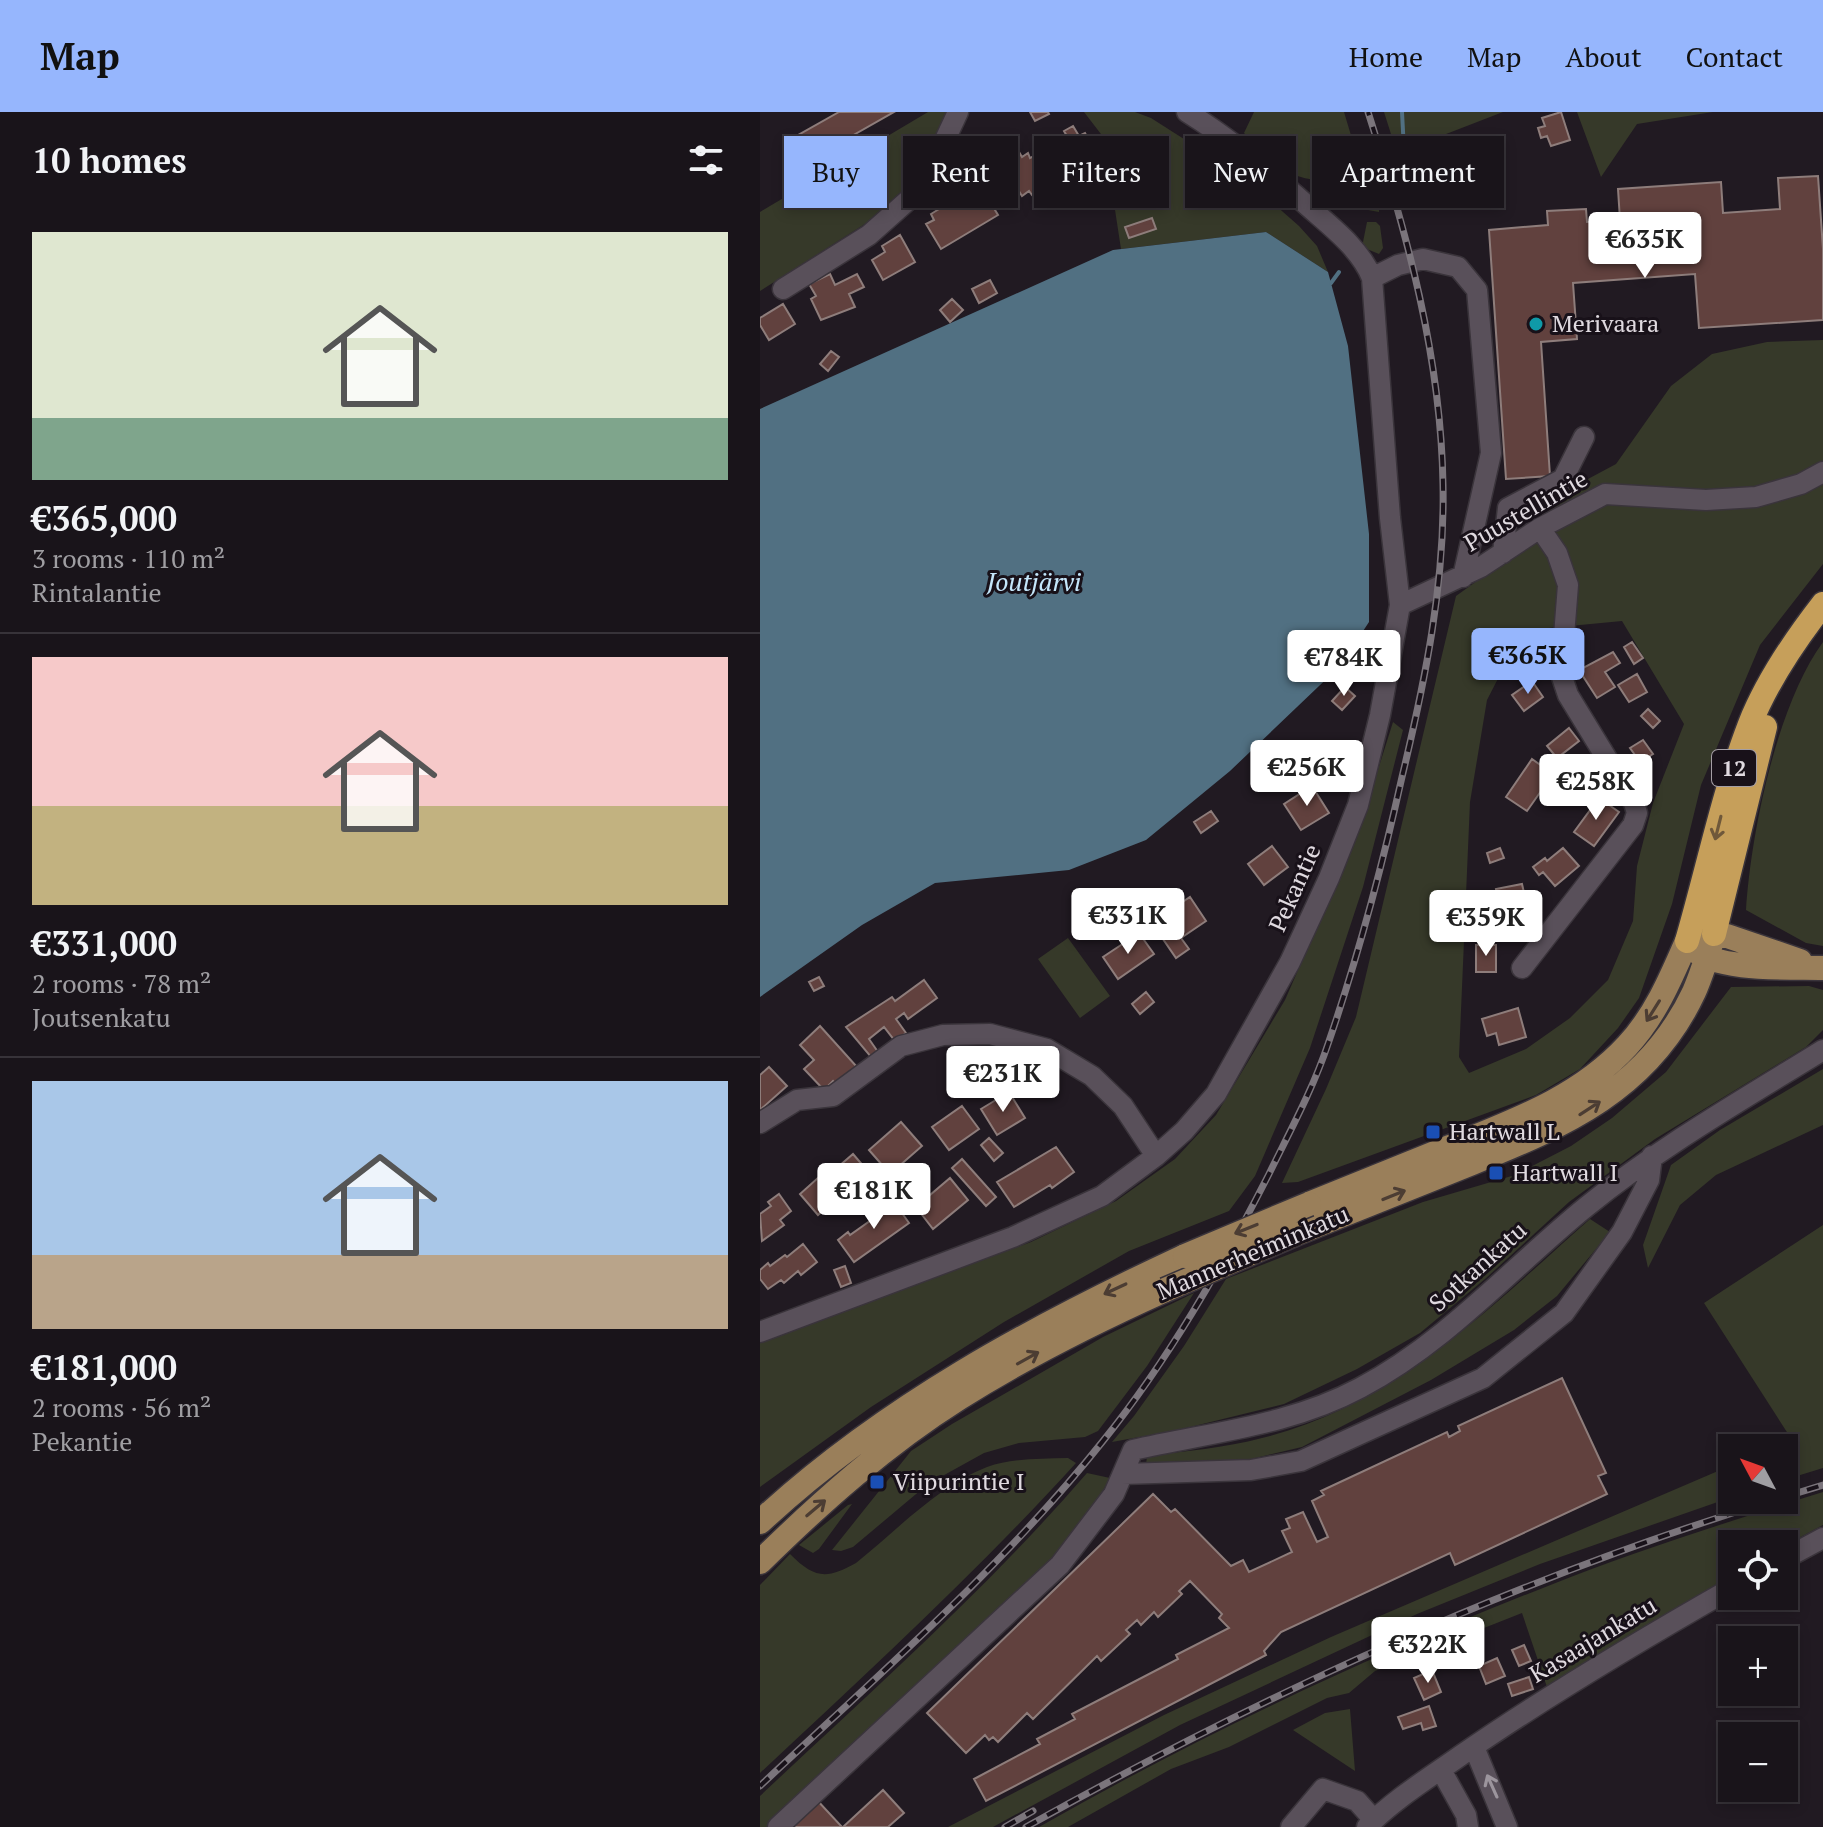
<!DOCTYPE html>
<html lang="en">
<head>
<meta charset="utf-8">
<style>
	:root { --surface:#19141a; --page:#262127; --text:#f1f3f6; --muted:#9f9ea2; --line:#373339; --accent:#96b6fd }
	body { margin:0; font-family:"PT Serif",serif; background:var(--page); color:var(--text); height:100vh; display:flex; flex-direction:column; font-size:30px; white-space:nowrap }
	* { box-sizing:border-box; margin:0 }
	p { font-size:26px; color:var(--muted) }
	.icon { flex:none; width:44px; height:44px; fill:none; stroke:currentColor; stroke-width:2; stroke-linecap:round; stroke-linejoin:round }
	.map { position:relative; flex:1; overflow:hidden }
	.panel { display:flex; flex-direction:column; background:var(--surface); width:760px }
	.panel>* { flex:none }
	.guide { position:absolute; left:24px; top:24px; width:760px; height:72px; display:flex; gap:16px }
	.needle { width:52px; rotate:311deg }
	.fabs { position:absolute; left:958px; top:1322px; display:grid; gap:16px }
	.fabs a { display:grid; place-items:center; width:80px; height:80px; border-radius:0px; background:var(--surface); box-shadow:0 4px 12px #0003,0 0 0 2px var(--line); font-size:40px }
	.price { position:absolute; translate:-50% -68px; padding:0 18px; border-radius:8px; background:#fff; color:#222; font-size:26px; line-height:52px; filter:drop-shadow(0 2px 4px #0008) }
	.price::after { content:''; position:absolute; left:50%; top:48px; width:24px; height:18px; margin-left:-12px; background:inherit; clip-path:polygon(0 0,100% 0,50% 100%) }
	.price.current { background:var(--accent); color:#111 }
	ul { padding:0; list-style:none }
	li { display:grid; align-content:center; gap:16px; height:424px; padding:0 32px }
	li+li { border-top:2px solid var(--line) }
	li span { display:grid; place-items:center; height:248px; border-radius:0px; color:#555 }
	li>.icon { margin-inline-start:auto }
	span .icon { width:144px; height:144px; fill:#fffc; stroke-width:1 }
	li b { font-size:34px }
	h2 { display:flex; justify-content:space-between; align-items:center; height:96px; padding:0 32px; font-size:34px }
	.chip { padding:0 28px; border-radius:0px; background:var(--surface); box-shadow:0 4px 12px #0003,0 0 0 2px var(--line); font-size:28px; line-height:72px }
	.chip.current { background:var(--accent); color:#111 }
	header { display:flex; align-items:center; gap:48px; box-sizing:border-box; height:112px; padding:0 40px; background:var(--accent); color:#111 }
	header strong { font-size:38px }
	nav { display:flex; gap:44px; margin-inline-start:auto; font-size:28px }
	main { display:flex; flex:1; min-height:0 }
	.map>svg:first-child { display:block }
	.green { fill:#363929; fill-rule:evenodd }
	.water { fill:#517082 }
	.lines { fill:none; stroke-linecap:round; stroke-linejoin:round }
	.stream { stroke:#517082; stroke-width:4 }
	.building { fill:#61413e; stroke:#8e7d7b; stroke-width:2 }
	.minor-casing { stroke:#3a343b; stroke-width:23 }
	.major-casing { stroke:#3a343b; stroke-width:27 }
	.highway-casing { stroke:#3a343b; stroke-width:27 }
	.minor { stroke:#59505a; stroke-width:20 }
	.major { stroke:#9a7f5a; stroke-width:24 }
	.highway { stroke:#c69f5a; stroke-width:24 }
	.rail-casing { stroke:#7b757c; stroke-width:7 }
	.rail { stroke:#181119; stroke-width:4; stroke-dasharray:12; stroke-linecap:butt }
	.major-bridge-casing { stroke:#3a343b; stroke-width:27; stroke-linecap:butt }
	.major-bridge { stroke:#9a7f5a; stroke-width:24 }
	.oneway { stroke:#6f583a }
	.oneway2 { stroke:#4c3d33 }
	.oneway3 { stroke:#9c959d }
	.culture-dot { fill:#0f9aa8; stroke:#181119; stroke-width:3 }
	.transit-dot { fill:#1a4fb4; stroke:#181119; stroke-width:3 }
	.labels { text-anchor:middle; stroke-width:6; stroke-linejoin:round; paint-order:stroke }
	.shield { fill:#181119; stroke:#a49ea4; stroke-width:2 }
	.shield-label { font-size:22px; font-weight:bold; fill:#e0dae0 }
	.poi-label { font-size:24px; fill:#e0dae0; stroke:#181119; text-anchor:start }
	.street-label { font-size:24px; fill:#e0dae0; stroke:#181119 }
	.water-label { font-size:26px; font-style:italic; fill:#c5e7fb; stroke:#181119 }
</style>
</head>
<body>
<header>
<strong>Map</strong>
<nav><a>Home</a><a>Map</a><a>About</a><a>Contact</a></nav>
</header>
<main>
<section class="panel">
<h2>10 homes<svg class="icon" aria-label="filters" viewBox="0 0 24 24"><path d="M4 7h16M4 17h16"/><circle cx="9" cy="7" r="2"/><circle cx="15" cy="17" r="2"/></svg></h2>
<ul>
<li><span style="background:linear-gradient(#dfe7d0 75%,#7fa58c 0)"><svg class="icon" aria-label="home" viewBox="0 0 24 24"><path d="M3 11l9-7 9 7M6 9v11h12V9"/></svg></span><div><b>€365,000</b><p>3 rooms · 110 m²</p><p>Rintalantie</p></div></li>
<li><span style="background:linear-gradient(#f6c9c9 60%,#c2b280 0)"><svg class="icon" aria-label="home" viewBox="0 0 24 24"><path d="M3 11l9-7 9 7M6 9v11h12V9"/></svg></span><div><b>€331,000</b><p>2 rooms · 78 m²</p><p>Joutsenkatu</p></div></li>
<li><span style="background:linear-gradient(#a9c7e8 70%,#b9a48a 0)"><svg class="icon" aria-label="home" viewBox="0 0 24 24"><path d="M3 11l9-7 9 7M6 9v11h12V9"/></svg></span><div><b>€181,000</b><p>2 rooms · 56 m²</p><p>Pekantie</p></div></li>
</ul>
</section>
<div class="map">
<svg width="1063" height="1715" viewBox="0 0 1063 1715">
	<rect width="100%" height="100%" fill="#211a22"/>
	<path class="green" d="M168,0H187L179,21L152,71L119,103L0,179V100Z
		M324,0H375L391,6L449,43L497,77L539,114L557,134L568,160L506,120L361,137L344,26Z
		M494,0H584L602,60V74L619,90V100L608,98C602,62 556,74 533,62C513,52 500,37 484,21Z
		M624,0H743L637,41Z
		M817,0H953L877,12L841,65Z
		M607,110H616L620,114L623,136L619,142L602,135Z
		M1063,228V353L996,380L846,376L777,411L785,390L856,352L911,274L952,242L1007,230Z
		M1063,366V452L1000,533L941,673L912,792L879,886L858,916L820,957L776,983L538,1070L522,1071L566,977L596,905L696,484L788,418L847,390L946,395ZM862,509L924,612L893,691L877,754L873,809L848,868L810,906L766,937L709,961L699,945L710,690L727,588L746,551L789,516Z
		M1063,530V834L1046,831L986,798C991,720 1017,593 1063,530Z
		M633,610L643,618L603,775L550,936L495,1064L469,1099L369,1139L244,1210L111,1295L0,1375V1230L271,1130L356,1089L415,1047L456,1003L525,888L598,721Z
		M308,826L350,884L320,906L278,847Z
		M1049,874L1063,878V918L1046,935L895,1027L809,1090L725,1167L660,1221L597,1257L524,1292L418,1318L352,1330L374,1304L424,1234L466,1167L663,1090L755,1063L811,1034L852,1006L906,960L971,875Z
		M1063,957V1013L956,1063L920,1093L888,1156L883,1133L911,1053L960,1018Z
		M830,1107L850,1120L797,1184L754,1218L671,1268L542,1335L483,1349L386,1353L387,1344C425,1339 465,1336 502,1326C633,1294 732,1194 830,1107Z
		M1063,1113V1356L1024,1368V1336H1013L1032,1328L944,1191Z
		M434,1181L387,1254L338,1319L325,1325L259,1331L224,1341L168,1372L93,1435L81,1439L72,1438L151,1339L192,1312L343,1225Z
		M308,1346L316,1351C216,1461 108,1560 0,1661V1473L30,1442C54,1466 66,1468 96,1451C136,1419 179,1373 227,1355C252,1346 281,1347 308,1346Z
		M972,1353V1385L780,1452L657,1502L420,1613L233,1715H188L404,1603L571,1525Z
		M327,1361L350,1366L330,1402L283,1456L9,1715H0V1684C111,1579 227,1477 327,1361Z
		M1063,1380V1413L1024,1434L972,1432V1463L787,1575L762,1501L615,1559L589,1581L567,1586L469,1635L411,1657L308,1715H279C442,1622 613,1542 788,1474C878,1438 971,1409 1063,1380Z
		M92,1392L59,1437L53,1441L39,1433L88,1393Z
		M590,1597L595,1659L533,1618L565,1601Z"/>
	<path class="water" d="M506,120L568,160L588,234L609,422V510L580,554L470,659L386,728L309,758L175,771L102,813L0,885V297L353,138Z"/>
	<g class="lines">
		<path class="stream" d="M642,0L646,77
			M571,171L579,160"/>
	</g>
	<path class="building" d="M79,0H134L46,50L33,26Z
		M270,0H288L289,2L275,9Z
		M801,0L810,28L791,34L787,24L781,26L778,16L785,14L782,6Z
		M313,14L319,24L325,21L340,47L272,83L269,79L262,84L257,76L253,78L240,58L248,53L241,41L255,33L262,45L268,41L270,46L279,41L275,33L286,26L291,34L296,31L299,36L310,29L304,19Z
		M1058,64L1063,137V208L939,216L935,162L813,171L817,227L781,230L790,364L746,367L729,118L788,113L787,99L826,97L827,110L860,108L858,77L961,70L963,101L1020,97L1018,66Z
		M213,76L218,84L224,80L238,103L181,137L166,112L174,108L171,102Z
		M392,106L396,117L369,126L365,115Z
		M140,123L155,150L123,168L112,148L125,140L122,134Z
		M70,162L75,173L97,162L104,175L89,182L95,195L61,208L51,187L56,184L49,172Z
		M230,168L237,181L219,191L212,177Z
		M192,187L203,198L190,210L180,198Z
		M23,192L35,212L9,228L0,213V206Z
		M71,239L79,245L68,259L60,252Z
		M872,530L883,546L874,552L864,535Z
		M853,540L860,551L845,560L855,575L837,586L819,558Z
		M877,562L887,580L869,590L858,573Z
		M772,569L783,585L764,599L752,583Z
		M585,575L595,584L582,598L572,589Z
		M888,597L900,609L893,616L881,604Z
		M809,616L819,629L797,646L787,634Z
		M883,628L893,642L880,650L870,636Z
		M575,630L588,650L571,661L558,641Z
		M540,639L545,649L533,657L527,647Z
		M772,647L793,662L767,699L746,685Z
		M552,674L569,701L541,718L524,692Z
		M839,686L859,700L834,734L814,720Z
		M451,699L458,709L441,721L434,710Z
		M512,734L528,755L504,773L488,752Z
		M740,736L744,746L730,751L727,741Z
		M803,736L819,754L795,774L783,760L779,763L773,755L785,746L787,749Z
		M762,772L765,785L778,783L781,800L755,806L754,802L742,805L736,777Z
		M430,785L446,809L421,826L429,837L416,846L392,811Z
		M379,821L394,842L358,867L343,845Z
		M716,833H736V860H716Z
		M59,865L64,874L54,879L49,870Z
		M164,868L177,886L148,907L144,901L136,907L146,921L135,929L124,915L109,927L118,940L111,945L86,915L132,885L135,889Z
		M386,880L394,890L380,902L372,892Z
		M758,896L766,925L739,933L736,921L727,924L722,907Z
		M60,914L97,955L77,974L73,969L64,978L44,957L54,948L40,933Z
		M9,955L27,974L0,998V963Z
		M249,980L265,1006L237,1023L221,997Z
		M202,994L219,1017L189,1038L172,1015Z
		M141,1010L162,1034L130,1062L109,1038Z
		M229,1026L243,1041L234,1049L221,1033Z
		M296,1035L314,1060L292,1076L290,1073L254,1095L237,1070Z
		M93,1042L111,1063L90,1082L86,1078L58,1103L40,1082L68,1057L71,1061Z
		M202,1047L236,1085L226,1094L192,1056Z
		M190,1066L208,1088L173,1117L156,1095Z
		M19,1082L31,1099L20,1108L24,1113L2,1129L0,1102L11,1094L8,1090Z
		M132,1087L149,1111L94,1150L78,1128L88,1120L90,1123L121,1101L118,1097Z
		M43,1132L57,1150L41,1163L38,1159L24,1171L21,1168L8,1177L0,1167V1158L8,1151L10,1154L25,1143L27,1145Z
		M85,1154L91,1171L81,1175L74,1158Z
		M802,1266L846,1361L838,1364L847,1382L695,1453L690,1441L521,1520L504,1539L506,1543L226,1689L214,1667L280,1632L277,1627L315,1607L312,1602L418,1547L416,1543L469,1516L459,1506L462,1502L430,1469L419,1479L422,1482L398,1505L394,1500L381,1513L377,1508L366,1518L370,1522L341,1549L337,1544L273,1607L267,1601L238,1630L233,1625L229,1628L225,1623L206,1641L167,1601L393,1382L411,1400L415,1397L471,1454L483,1448L489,1460L532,1440L522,1419L530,1416L526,1407L543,1400L557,1430L568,1425L552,1389L564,1383L561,1379L687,1320L689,1325L700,1319L698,1314Z
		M764,1533L771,1549L759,1554L752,1538Z
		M737,1546L745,1564L726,1572L719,1554Z
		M672,1558L681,1580L664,1588L654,1566Z
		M769,1565L773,1577L752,1584L748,1572Z
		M669,1594L676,1614L663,1618L661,1611L643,1617L638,1605Z
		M123,1678L144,1701L128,1715H83Z
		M56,1687L82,1715H25Z"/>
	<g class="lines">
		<defs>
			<path id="minor" d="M612,166L638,153L663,147L698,155L717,178L731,341L703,465
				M23,177L109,123L163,75L198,0
				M743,441L748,396L803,367L824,325
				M640,493L721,455L780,416L845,382L946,388L996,385L1041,372L1063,360
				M762,856L873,713L877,701L874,691L808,583L801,562L808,473L797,441L780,416
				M0,1011L37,988L73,984L141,934L183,923L230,922L287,937L332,964L363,994L396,1044
				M0,1220L253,1125L342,1084L396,1044L424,1019L456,982L530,850L569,766L598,693L620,603L640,493L630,406L612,166C601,138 573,116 550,96C511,61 472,28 427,0
				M363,1362L491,1358L541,1349L723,1266L804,1201L862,1120L889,1068L892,1044
				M1024,1447L1063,1426
				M714,1635L747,1715
				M681,1658L706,1703L708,1715
				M18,1715L300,1453L354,1382L373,1338C451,1320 529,1314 600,1276C687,1230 751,1156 826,1095C900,1035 982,988 1063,938
				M531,1715L563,1677L597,1689L614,1708
				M607,1715C633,1688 669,1666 700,1644C788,1583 879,1529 972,1476"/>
			<path id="major" d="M941,824H967L1040,849
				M933,837C957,859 1030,855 1063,856
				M549,1092C596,1073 643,1054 690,1035C754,1009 819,986 867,934C895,904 911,866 927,829
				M535,1122C594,1098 653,1075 712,1051C805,1013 888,978 934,880C942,862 948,842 954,822
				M0,1410C124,1295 273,1215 425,1144
				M0,1450C61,1390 126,1332 199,1286C264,1245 334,1210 405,1178"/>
			<path id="highway" d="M954,822L1005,615
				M927,829C948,757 963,682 990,612C1007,569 1035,528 1063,492"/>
		</defs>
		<use href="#minor" class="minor-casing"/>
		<use href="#major" class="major-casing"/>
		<use href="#highway" class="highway-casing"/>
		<use href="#minor" class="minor"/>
		<use href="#major" class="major"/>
		<use href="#highway" class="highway"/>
		<defs>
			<path id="rail" d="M1024,1385L1063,1373
				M0,1674C118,1563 242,1456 343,1329C409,1247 461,1156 509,1062C530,1019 553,977 568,932C598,845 622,755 642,665C665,569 685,472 683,373C681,244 647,122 608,0
				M245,1715L273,1699
				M266,1715C505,1582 752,1468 1014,1388"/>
		</defs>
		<use href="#rail" class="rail-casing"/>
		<use href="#rail" class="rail"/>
		<defs>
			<path id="major-bridge" d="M425,1144L549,1092
				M405,1178L535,1122"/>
		</defs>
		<use href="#major-bridge" class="major-bridge-casing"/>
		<use href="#major-bridge" class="major-bridge"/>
	</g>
	<defs><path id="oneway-shaft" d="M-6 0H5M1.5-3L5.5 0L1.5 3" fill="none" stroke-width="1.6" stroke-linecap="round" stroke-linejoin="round" transform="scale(2)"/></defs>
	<use class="oneway" href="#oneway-shaft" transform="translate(958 716) rotate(104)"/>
	<g class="oneway2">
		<use href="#oneway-shaft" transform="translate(893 899) rotate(122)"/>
		<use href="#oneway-shaft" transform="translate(830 996) rotate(-33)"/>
		<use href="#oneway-shaft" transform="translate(634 1083) rotate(-22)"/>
		<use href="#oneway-shaft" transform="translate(486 1117) rotate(158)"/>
		<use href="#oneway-shaft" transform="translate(355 1177) rotate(155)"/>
		<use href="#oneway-shaft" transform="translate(268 1246) rotate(-29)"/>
		<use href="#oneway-shaft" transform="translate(56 1396) rotate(-40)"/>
	</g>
	<use class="oneway3" href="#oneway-shaft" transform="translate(732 1674) rotate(-114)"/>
	<circle class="culture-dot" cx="776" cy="212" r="8"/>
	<g class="transit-dot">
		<rect x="665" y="1012" width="16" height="16" rx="4"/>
		<rect x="728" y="1053" width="16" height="16" rx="4"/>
		<rect x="109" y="1362" width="16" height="16" rx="4"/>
	</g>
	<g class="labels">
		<rect class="shield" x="952" y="638" width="44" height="36" rx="6"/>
		<g class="shield-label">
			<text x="974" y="664">12</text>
		</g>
		<g class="poi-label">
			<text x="792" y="220">Merivaara</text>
			<text x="689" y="1028">Hartwall L</text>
			<text x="752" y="1069">Hartwall I</text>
			<text x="133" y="1378">Viipurintie I</text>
		</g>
		<g class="street-label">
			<text transform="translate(766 399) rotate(-30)" y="8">Puustellintie</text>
			<text transform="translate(535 776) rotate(-66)" y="8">Pekantie</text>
			<text transform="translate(493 1141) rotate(-23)" y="8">Mannerheiminkatu</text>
			<text transform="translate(718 1155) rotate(-42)" y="8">Sotkankatu</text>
			<text transform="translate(833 1528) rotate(-31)" y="8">Kasaajankatu</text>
		</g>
		<g class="water-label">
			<text x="274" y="479">Joutjärvi</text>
		</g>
	</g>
</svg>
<div class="fabs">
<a><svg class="needle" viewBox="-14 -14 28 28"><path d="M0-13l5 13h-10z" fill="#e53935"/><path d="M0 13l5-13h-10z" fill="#9f9ea2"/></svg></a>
<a><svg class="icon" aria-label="locate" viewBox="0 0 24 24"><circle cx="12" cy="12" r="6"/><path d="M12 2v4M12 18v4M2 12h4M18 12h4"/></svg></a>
<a>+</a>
<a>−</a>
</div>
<b class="price" style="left:885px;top:168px">€635K</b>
<b class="price current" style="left:768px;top:584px">€365K</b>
<b class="price" style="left:584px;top:586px">€784K</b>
<b class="price" style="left:547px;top:696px">€256K</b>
<b class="price" style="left:836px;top:710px">€258K</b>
<b class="price" style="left:368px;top:844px">€331K</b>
<b class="price" style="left:726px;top:846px">€359K</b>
<b class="price" style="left:243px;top:1002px">€231K</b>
<b class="price" style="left:114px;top:1119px">€181K</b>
<b class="price" style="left:668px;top:1573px">€322K</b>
<div class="guide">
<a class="chip current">Buy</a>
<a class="chip">Rent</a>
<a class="chip">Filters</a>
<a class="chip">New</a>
<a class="chip">Apartment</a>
</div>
</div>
</main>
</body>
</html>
